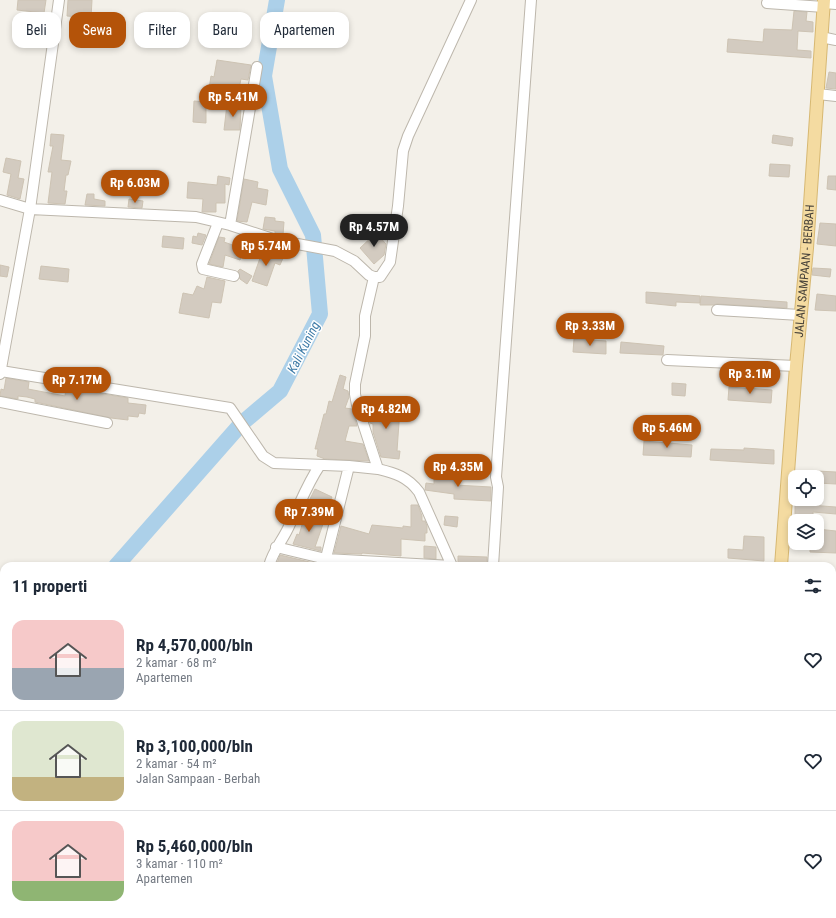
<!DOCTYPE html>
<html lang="id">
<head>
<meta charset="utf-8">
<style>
	:root { --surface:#fff; --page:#f6f6f7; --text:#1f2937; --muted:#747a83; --line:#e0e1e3; --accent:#b45309 }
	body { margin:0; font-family:"Roboto Condensed",sans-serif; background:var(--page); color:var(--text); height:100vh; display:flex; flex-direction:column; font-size:15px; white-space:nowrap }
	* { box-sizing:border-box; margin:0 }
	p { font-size:13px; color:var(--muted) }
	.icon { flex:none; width:22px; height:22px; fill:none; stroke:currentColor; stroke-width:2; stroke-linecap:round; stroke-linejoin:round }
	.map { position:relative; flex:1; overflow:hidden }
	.panel { position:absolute; left:0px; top:562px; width:836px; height:356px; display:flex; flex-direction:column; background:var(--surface); border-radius:12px 12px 0 0; box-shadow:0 2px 6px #0003 }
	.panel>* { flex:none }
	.top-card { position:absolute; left:12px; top:12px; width:400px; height:36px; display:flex; gap:8px }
	.buttons { position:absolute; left:788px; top:470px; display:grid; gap:8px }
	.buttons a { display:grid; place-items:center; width:36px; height:36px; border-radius:8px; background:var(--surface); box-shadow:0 2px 6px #0003; font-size:20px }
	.price { position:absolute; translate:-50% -34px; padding:0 9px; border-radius:14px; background:var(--accent); color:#fff; font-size:13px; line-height:26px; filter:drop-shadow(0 1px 2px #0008) }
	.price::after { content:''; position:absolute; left:50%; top:24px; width:12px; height:9px; margin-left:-6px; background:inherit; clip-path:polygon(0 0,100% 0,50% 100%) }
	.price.current { background:#222; color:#fff }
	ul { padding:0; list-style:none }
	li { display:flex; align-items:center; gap:12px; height:100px; padding:0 12px }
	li+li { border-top:1px solid var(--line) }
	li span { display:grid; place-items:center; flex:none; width:112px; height:80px; border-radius:12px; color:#555 }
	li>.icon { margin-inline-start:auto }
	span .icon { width:48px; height:48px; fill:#fffc; stroke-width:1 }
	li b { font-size:17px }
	h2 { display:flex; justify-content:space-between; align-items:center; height:48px; padding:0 12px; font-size:17px }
	.chip { padding:0 14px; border-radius:12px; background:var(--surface); box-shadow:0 2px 6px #0003; font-size:14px; line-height:36px }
	.chip.current { background:var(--accent); color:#fff }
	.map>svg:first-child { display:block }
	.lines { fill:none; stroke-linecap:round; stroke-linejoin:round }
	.river { stroke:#acd0e9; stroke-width:16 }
	.building { fill:#d3cbc0; stroke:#cdc3b3 }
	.minor-casing { stroke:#bdb7ac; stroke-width:12 }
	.major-casing { stroke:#d7b872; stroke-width:14 }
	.minor { stroke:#fff; stroke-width:10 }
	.major { stroke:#f4dba1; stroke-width:12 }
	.labels { text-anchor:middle; stroke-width:3; stroke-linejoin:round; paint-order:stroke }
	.street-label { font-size:12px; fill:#454038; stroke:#fff }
	.water-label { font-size:13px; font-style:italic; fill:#3c7aa6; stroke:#fff }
</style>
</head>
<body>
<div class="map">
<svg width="836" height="918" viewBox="0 0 836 918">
	<rect width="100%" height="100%" fill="#f3f0e9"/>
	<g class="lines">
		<path class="river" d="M116,566L241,424L280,391L320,314L313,235L280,169L264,76L277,0
			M166,914L167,918"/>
	</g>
	<path class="building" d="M18,0H46L44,13L17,10Z
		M68,0H92L91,18L67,16Z
		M794,11L807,12L806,21L813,22V32L798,31L797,50L811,51V58L727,52L728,39L763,42L764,29L792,30Z
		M217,60L251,65L248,80L241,79L238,93L209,89L211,76L214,77Z
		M829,72L836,73V89L826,88Z
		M194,101L206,102V123L193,122Z
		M227,104L241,105L240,130H224Z
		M51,134L64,135L61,160L71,161L68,175H66L64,191H67L65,204L48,203L52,172H48L53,146H50Z
		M773,135L793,138L792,146L772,143Z
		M6,158L21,161L18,178L24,179L20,199L7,195L11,174L3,172Z
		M770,164L790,165L789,177L769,176Z
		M218,176L230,178L229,185L225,184V203H216V212H202L203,199L187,198L188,182L217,185Z
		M828,176H836V190L827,189Z
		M244,179L258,182L257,188L268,190L266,205L252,202L247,222L237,221Z
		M87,194H94V199L105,201V206L85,205Z
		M129,199L143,201L142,208L128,207Z
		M265,217L275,218V221L284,222L283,235L275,233V231L263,229Z
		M820,223L836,224V246L817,244Z
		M198,233L206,235L202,245L192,243L193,236L197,237Z
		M376,233L386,244L384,255L374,264L360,248Z
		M163,236L184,238L183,249L162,247Z
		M219,237L225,238L224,242L244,249L240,260L225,255L223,267L209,264Z
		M259,248L283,258L280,265L275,263L267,286L252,281L260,258L256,256Z
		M0,265L9,267L7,277L0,276Z
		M41,266L69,269L68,282L39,279Z
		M813,268L831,269L830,277L812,275Z
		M240,269L252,276L247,284L240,279L238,271Z
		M207,277L225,281L221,303L212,302L209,318L179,313L183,293L193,295L197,286L204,289Z
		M646,292L700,296V303L676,302V306L646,303Z
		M817,294L836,296V311L815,310Z
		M701,296L787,302V308L717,304L713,305H700Z
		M574,339L606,341V354L573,352Z
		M621,342L664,346L663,355L620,353Z
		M340,375L346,377L343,389L348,391L349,397L345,408L352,409L357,426H349L345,441L363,444L369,461L325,459L317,456L318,449H315L324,414H326L329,401L332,402Z
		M6,378L29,382L28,389L65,396L66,388L128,398V403L146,405L145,414L139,413L138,417L128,416V420L111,418L35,402V399L27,397L18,396V399L0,396L1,389L4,390Z
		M672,383L686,384L685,396L672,395Z
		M729,387L772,390L771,403L728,400Z
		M365,406L400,408L397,451H400L399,459L381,457L373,432V424L370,423Z
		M644,441L692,445L691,457L643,455Z
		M744,448L774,450V464L710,460L711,449L744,450Z
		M434,471H456L455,485L491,487V501L454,499V494L425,490L426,483L434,484Z
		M817,471L836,472V484L817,483Z
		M315,489L332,497L327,507L310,499Z
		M795,504L836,507V514L813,512V517L795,516Z
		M411,505H418L422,516V521H425L427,526V533H425V541L401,539V556L362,553V554L334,553L341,526L369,534L372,525L403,528V526L411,527Z
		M305,515L321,520L320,523L323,524L315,547H321V551L293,544L297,534L299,535Z
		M445,516L458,517L457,527L444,525Z
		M817,529L836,531V553L810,552V543H817Z
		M744,536L764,537V561L728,558V549L743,550Z
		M424,546L436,547V559L424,558Z
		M280,555L318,564V566H276Z
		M458,556L487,557V566H458Z"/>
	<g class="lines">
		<defs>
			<path id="minor" d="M767,3L824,7
				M824,3L836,4
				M821,37L836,40
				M818,94L836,96
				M0,200L30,209L59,0
				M218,223L202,264L203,269L234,276
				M230,225L257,67
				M374,277L365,316V336L355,384V394L357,405L378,469C395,473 408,477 419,492L452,566
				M717,310L800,315
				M667,360L796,366
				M1,371L230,408L263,456L274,463L349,466L378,469
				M0,374L30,209L196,217L230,225L276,240L335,251L354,261L369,275L374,277H380L390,262L398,206L403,151L408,136L471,0
				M0,402L107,423
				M276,547L326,559L452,566
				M269,566C273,550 284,539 290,524C300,504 307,484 320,465
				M324,566L349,466
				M493,566L498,487L496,477L531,0
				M832,664L836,665
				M0,710L4,711
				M832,805H836
				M63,914L76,918
				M229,918L230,914
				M272,918V914
				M343,918L344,914
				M400,918L401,914
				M458,918V914"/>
			<g id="major">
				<path id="s1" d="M781,566L796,366L807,248L824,0"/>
				<path d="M774,914V918"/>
			</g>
		</defs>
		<use href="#minor" class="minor-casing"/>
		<use href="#major" class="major-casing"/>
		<use href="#minor" class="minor"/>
		<use href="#major" class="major"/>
	</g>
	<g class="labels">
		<g class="street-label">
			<text dy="4" stroke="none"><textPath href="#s1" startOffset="296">JALAN SAMPAAN - BERBAH</textPath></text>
		</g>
		<g class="water-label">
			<text transform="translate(303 347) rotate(-63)" y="5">Kali Kuning</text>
		</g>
	</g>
</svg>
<div class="buttons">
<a><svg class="icon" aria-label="locate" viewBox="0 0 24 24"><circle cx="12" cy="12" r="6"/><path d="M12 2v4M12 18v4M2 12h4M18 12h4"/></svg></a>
<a><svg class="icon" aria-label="layers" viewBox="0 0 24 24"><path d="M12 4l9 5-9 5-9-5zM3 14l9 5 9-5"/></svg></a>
</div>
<b class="price" style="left:233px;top:118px">Rp 5.41M</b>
<b class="price" style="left:135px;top:204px">Rp 6.03M</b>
<b class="price current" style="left:374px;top:248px">Rp 4.57M</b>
<b class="price" style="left:266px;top:267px">Rp 5.74M</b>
<b class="price" style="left:590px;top:347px">Rp 3.33M</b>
<b class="price" style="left:750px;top:395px">Rp 3.1M</b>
<b class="price" style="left:77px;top:401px">Rp 7.17M</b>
<b class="price" style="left:386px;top:430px">Rp 4.82M</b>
<b class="price" style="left:667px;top:449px">Rp 5.46M</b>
<b class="price" style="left:458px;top:488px">Rp 4.35M</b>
<b class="price" style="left:309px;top:533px">Rp 7.39M</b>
<div class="top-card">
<a class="chip">Beli</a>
<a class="chip current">Sewa</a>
<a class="chip">Filter</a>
<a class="chip">Baru</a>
<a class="chip">Apartemen</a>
</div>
<section class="panel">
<h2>11 properti<svg class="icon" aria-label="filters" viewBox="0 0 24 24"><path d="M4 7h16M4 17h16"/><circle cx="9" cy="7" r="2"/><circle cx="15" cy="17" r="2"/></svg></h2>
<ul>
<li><span style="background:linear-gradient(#f6c9c9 60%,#9aa5b1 0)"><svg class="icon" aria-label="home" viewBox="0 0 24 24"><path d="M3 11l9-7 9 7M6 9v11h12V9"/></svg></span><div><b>Rp 4,570,000/bln</b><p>2 kamar · 68 m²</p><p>Apartemen</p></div><svg class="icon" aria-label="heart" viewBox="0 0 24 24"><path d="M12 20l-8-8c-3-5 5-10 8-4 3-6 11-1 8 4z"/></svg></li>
<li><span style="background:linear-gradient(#dfe7d0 70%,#c2b280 0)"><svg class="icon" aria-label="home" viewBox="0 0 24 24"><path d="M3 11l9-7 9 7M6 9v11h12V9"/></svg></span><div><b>Rp 3,100,000/bln</b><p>2 kamar · 54 m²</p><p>Jalan Sampaan - Berbah</p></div><svg class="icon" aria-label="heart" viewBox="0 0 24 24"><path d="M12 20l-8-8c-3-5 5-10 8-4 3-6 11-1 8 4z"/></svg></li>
<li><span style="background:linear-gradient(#f6c9c9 75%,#8fb573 0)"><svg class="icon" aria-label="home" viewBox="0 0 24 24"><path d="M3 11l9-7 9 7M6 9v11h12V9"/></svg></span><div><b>Rp 5,460,000/bln</b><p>3 kamar · 110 m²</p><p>Apartemen</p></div><svg class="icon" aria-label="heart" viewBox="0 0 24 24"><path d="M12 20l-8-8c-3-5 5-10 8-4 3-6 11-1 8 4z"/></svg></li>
</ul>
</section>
</div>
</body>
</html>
